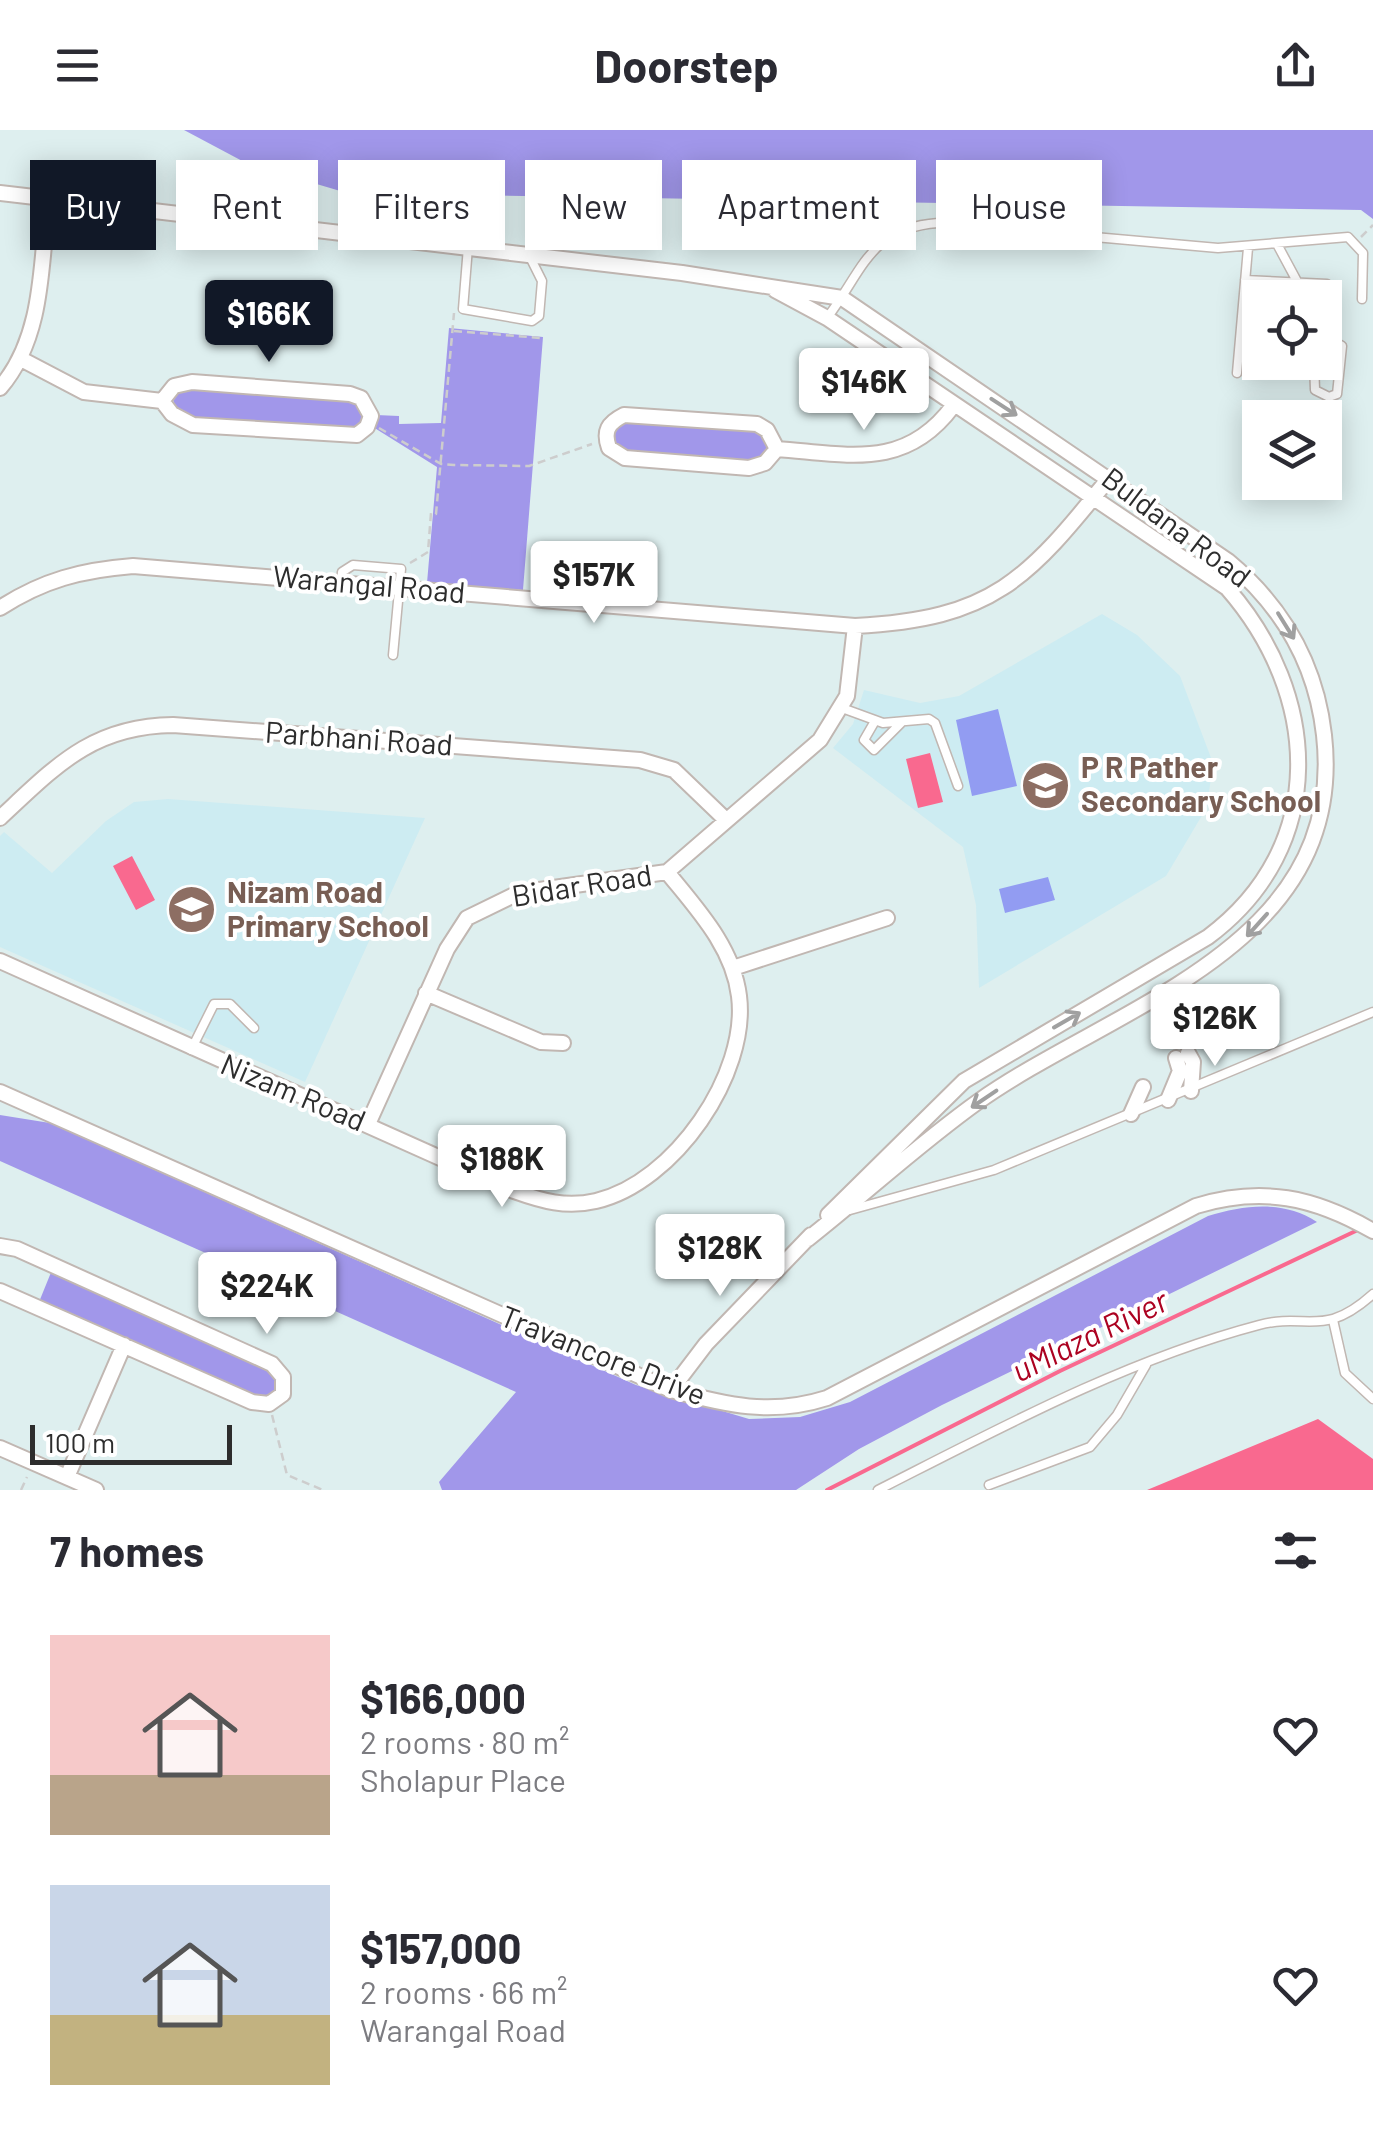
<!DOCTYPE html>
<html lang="en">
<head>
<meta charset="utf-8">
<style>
	:root { --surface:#fff; --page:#f7f7f7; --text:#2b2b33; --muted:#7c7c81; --accent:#111827 }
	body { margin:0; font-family:Barlow,sans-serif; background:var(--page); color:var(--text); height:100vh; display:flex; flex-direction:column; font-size:38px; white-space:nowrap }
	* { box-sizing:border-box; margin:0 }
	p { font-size:32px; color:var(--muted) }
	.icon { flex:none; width:55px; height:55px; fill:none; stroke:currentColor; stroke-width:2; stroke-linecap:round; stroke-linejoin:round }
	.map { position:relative; height:1360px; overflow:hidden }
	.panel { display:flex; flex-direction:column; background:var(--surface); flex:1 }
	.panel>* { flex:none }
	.banner { position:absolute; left:30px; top:30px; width:1315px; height:90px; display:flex; gap:20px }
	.buttons { position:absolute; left:1242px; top:150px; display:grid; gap:20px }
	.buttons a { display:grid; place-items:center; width:100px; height:100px; border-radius:0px; background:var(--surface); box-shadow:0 5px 25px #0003; font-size:50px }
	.scale { position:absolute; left:30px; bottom:25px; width:202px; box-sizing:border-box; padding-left:10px; border:5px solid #2d2d2d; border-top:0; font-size:28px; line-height:35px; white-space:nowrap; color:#2d2d2d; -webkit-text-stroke:8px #fff; paint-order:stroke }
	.price { position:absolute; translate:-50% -85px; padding:0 22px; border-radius:10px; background:#fff; color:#222; font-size:32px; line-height:65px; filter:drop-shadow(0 2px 5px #0008) }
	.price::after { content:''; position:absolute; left:50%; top:60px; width:30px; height:22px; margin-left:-15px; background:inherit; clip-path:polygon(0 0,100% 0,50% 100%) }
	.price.active { background:var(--accent); color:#fff }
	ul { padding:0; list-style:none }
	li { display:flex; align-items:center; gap:30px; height:250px; padding:0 50px }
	li span { display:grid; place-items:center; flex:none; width:280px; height:200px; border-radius:0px; color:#555 }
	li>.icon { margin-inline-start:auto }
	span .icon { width:120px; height:120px; fill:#fffc; stroke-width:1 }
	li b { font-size:42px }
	h2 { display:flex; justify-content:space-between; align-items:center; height:120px; padding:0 50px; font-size:42px }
	.pill { padding:0 35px; border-radius:0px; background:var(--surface); box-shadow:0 5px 25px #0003; font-size:35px; line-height:90px }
	.pill.active { background:var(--accent); color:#fff }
	header { display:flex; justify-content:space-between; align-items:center; height:130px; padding:0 50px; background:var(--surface); font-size:45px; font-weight:700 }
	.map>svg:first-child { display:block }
	.education { fill:#cdecf2 }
	.green { fill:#a197ea }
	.pitch { fill:#929cf2 }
	.water { fill:#f9698f }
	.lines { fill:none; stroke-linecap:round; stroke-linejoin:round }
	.stream { stroke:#f9698f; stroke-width:4 }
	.service-casing { stroke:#c1b7b2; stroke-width:11 }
	.minor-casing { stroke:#c1b7b2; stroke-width:18 }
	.path { stroke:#cdcdcd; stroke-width:2.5; stroke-dasharray:8 5; stroke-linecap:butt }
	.service { stroke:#fff; stroke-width:8 }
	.minor { stroke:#fff; stroke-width:14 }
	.oneway { stroke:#a0a0a0 }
	.labels { text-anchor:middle; stroke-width:8; stroke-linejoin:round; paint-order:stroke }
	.street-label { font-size:30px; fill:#2d2d2d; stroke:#fff }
	.education-label { font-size:30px; font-weight:bold; fill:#785e54; stroke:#fff; text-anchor:start }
	.water-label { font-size:32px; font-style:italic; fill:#ac0221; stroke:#fff }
</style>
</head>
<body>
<header><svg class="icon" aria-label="menu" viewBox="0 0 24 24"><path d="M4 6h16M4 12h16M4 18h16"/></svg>Doorstep<svg class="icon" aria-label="share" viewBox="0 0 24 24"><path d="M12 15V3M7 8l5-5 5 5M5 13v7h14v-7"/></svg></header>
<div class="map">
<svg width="1373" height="1360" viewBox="0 0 1373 1360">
	<rect width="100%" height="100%" fill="#deefef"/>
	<path class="education" d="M1102,484L1137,505L1180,546L1213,633L1207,677L1166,746L979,858L976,775L963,717L833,618L853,594L864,560L920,573L959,566Z
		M168,669L425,688L305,952L0,817V706L4,702L52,743L106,691L134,672Z"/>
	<path class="green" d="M184,0H1373V89L1361,80L347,63L246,33Z
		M449,198L543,207L523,460L427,453L437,337L373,297L376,285L399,286V294L441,293Z
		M184,256L359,270L367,291L353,301L202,290L186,287L174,277L173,263Z
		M619,291L747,298L762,303L768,320L756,334L638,325L614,317L611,300Z
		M0,985L50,993L636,1255L749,1289L800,1287L850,1272L1208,1086C1245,1075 1283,1070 1317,1092L942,1275L859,1319L796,1360H442L439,1352L516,1262L0,1031Z
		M52,1140L275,1242L279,1256L268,1268H259L39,1172Z"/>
	<path class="pitch" d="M998,579L1017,656L972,666L956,590Z
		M1048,747L1055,770L1005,783L999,759Z"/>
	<path class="water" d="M930,623L943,672L918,678L906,629Z
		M132,726L155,770L136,780L113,736Z
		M1318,1289L1373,1329V1360H1147Z"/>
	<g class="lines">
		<path class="stream" d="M827,1360L1060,1241L1362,1098"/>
		<defs>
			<path id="service" d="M1277,114L1306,168
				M468,117L463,179L532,191L539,186L542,151L529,125
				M1245,150L1327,154
				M827,188C863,141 869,98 938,93L1218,118L1348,107L1363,123L1362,169
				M1314,232L1315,260L1329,267L1337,264L1342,216L1325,206
				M1237,243L1248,118
				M341,453L342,442L353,435L401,439L393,525
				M842,578L883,593L929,589L935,593L958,656
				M875,591L864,610L874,620L902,592
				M191,920L214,874H230L254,898
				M850,1080L994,1040L1373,882
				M1333,1190L1345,1243L1373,1269
				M989,1355L1090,1317L1117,1285L1146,1235
				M878,1360C1000,1298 1126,1230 1259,1195C1308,1182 1323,1209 1373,1164"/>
			<path id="minor" d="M0,63L682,143L842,168L1228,431C1282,476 1316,534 1324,605C1348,817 1115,875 979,971C920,1013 865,1064 808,1109
				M775,160L827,188L1227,458C1320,564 1330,716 1208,807L964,951L828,1085
				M21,229L84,262L162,271
				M192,252L350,264L361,268L371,286L367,297L357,305L193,295L172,284L162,271L174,256Z
				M0,258C44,207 41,133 48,69
				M624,285L757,294L767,300L777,319L765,333L749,338L625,328L609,318C603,301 608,293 624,285Z
				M777,319C847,324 905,341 953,276
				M0,478C43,450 82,440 133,436L855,496C993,489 1027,450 1110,347
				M0,688C56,636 92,596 173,595L640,630L674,640L726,690
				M0,831L514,1061C542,1071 566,1078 596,1071C674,1053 749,944 739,866C733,817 697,779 667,742
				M733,838L887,788
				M426,863L541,912L563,913
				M1188,923L1193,932L1191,961
				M0,962L671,1260C726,1275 771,1286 827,1268L1196,1076C1262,1056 1314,1067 1373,1101
				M1168,970L1180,941L1176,928
				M1131,984L1143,957
				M368,994L447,819L467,788L518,763L667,742L820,610L847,566L855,496
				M0,1116L17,1119L272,1234L283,1247V1264L269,1274L252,1272L0,1161
				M671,1260L706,1214L811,1105
				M0,1318L96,1360
				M67,1347L124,1215"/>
		</defs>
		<use href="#service" class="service-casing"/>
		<use href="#minor" class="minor-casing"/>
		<path class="path" d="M1361,107L1373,95
			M454,201L541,208
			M379,298L441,334L454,335L529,336L592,314
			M410,433L428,422L431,383L436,384L454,183
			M272,1285L287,1345L323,1360
			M21,1360L27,1347"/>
		<use href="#service" class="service"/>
		<use href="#minor" class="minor"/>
	</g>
	<defs><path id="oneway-shaft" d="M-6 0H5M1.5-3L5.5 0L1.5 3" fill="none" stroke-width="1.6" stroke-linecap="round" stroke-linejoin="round" transform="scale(2.5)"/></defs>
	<g class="oneway">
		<use href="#oneway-shaft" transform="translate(1004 277) rotate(33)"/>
		<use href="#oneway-shaft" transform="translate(1286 496) rotate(58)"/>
		<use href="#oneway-shaft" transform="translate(1257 795) rotate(132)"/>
		<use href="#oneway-shaft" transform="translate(1067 890) rotate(-30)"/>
		<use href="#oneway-shaft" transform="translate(984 969) rotate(146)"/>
	</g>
	<defs>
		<symbol id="school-disc" viewBox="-11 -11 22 22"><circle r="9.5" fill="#8d6e63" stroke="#fff"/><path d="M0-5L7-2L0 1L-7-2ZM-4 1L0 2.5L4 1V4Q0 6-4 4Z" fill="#fff"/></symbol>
	</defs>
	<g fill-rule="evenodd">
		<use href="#school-disc" x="1018" y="628" width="55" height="55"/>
		<use href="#school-disc" x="164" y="752" width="55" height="55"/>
	</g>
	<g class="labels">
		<g class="street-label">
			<text transform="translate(1176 398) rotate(37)" y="10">Buldana Road</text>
			<text transform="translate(369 455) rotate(5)" y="10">Warangal Road</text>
			<text transform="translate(359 609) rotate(4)" y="10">Parbhani Road</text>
			<text transform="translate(582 756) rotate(-9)" y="10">Bidar Road</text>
			<text transform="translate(293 963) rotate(23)" y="10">Nizam Road</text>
			<text transform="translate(603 1226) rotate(22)" y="10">Travancore Drive</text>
		</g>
		<g class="education-label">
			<text x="1081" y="648">P R Pather<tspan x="1081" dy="34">Secondary School</tspan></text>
			<text x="227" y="773">Nizam Road<tspan x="227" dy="34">Primary School</tspan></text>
		</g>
		<g class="water-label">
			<text transform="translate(1090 1206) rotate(-26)" y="11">uMlaza River</text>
		</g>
	</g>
</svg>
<div class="buttons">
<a><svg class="icon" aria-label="locate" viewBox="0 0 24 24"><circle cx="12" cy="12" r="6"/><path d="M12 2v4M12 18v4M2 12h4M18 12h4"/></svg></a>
<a><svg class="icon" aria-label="layers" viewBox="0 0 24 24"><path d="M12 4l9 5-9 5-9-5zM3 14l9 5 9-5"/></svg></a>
</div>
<div class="scale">100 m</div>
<b class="price active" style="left:269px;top:235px">$166K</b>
<b class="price" style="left:864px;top:303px">$146K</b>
<b class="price" style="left:594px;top:496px">$157K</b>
<b class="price" style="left:1215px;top:939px">$126K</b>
<b class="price" style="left:502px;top:1080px">$188K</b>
<b class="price" style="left:720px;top:1169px">$128K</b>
<b class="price" style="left:267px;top:1207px">$224K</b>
<div class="banner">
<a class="pill active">Buy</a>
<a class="pill">Rent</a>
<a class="pill">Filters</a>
<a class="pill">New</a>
<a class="pill">Apartment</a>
<a class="pill">House</a>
</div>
</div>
<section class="panel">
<h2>7 homes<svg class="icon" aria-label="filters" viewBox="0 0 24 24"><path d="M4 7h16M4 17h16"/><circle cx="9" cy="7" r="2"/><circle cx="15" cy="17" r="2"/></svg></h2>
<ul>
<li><span style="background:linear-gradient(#f6c9c9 70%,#b9a48a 0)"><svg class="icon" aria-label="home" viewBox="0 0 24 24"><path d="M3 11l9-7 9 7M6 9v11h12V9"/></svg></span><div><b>$166,000</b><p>2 rooms · 80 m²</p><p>Sholapur Place</p></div><svg class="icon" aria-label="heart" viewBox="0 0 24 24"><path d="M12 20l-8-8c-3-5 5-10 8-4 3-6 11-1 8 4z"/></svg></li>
<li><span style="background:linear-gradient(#c9d6e8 65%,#c2b280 0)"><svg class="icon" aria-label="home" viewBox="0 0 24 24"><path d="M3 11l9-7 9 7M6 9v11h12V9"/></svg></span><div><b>$157,000</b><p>2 rooms · 66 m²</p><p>Warangal Road</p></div><svg class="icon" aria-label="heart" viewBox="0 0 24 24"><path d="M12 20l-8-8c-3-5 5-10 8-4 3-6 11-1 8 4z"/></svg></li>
</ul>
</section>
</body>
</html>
